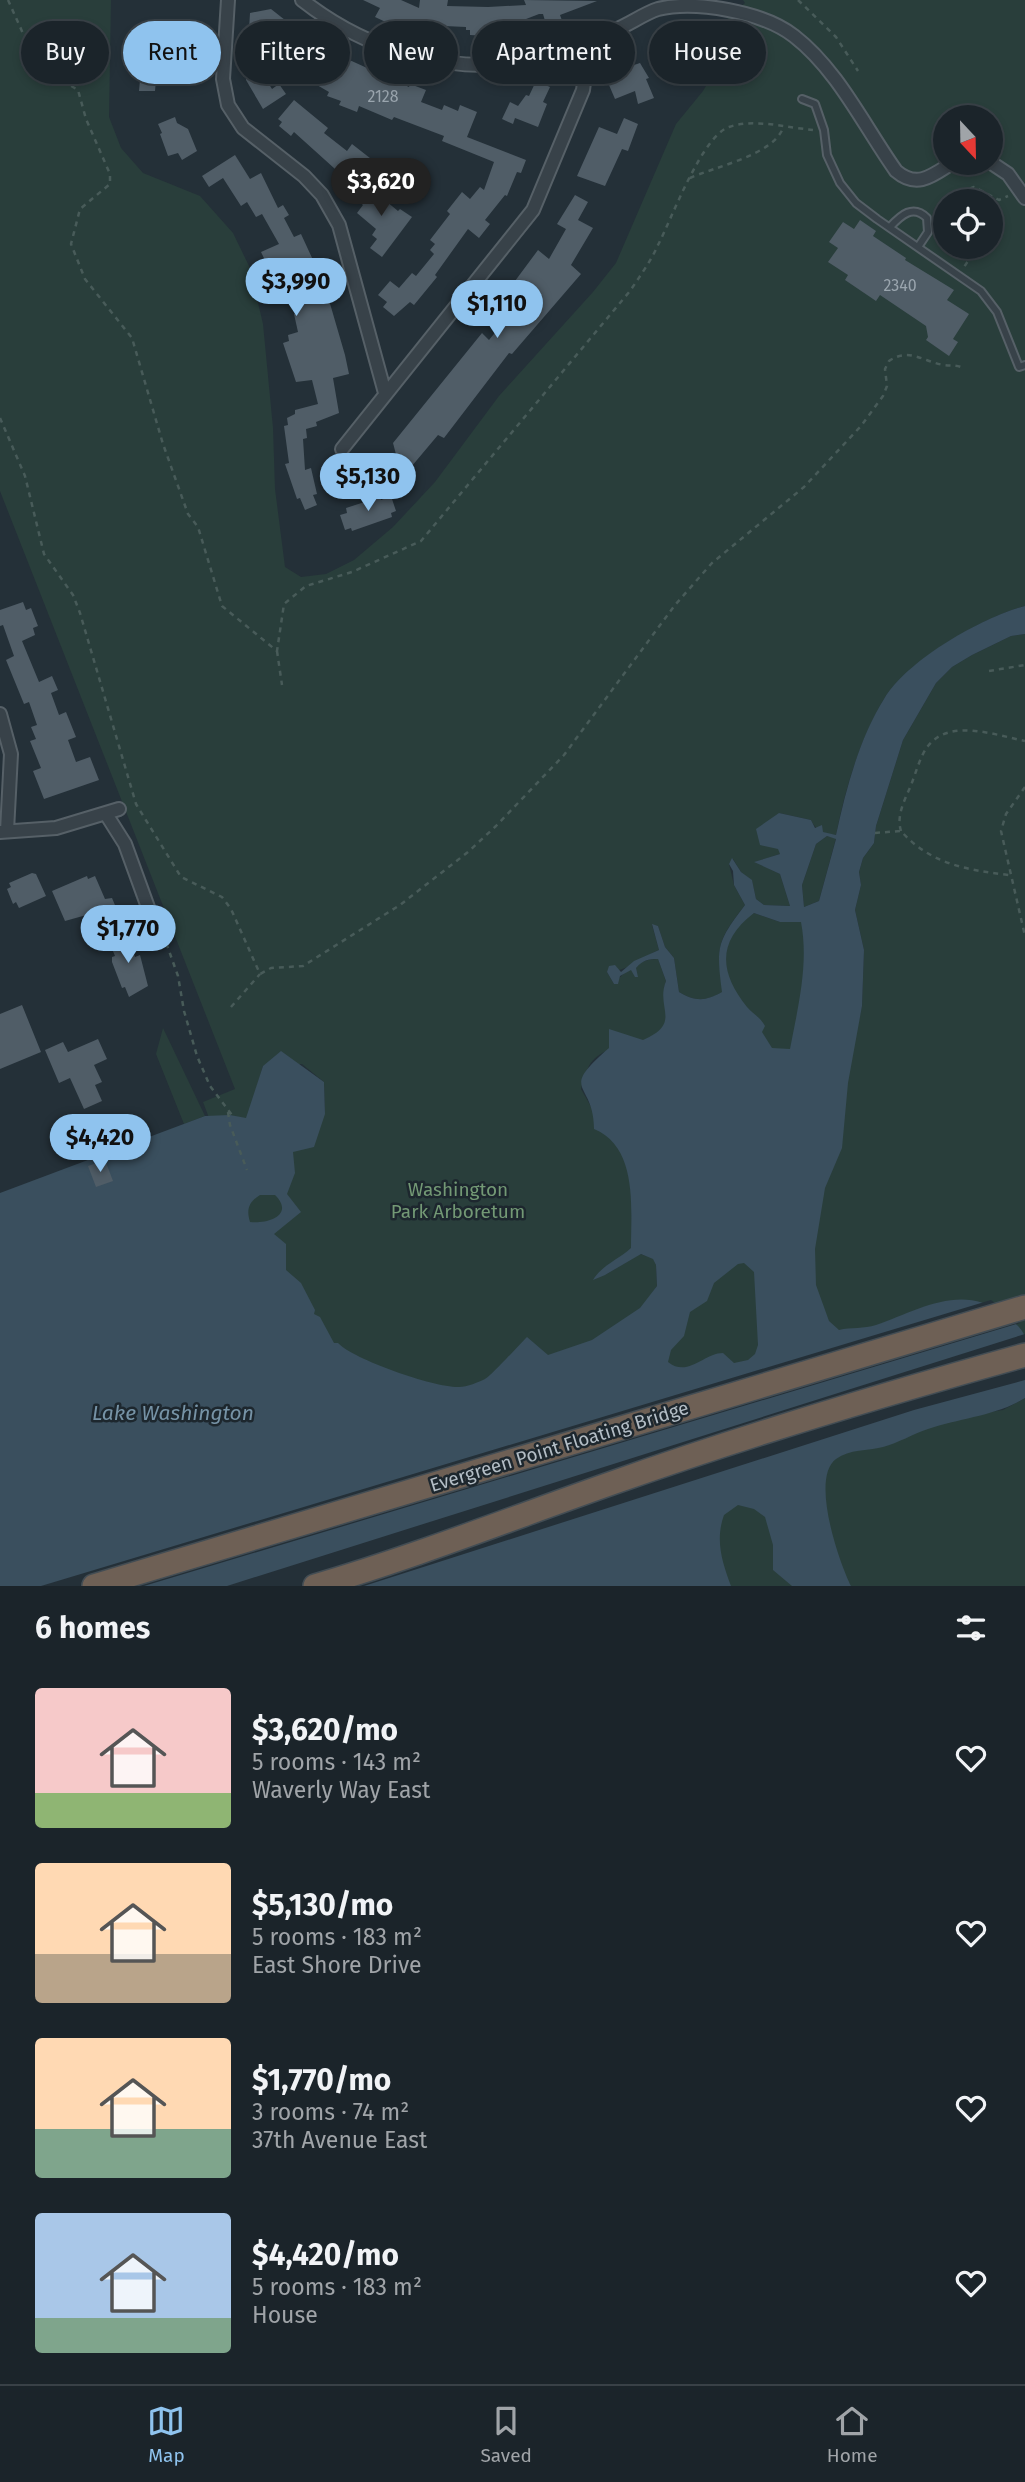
<!DOCTYPE html>
<html lang="en">
<head>
<meta charset="utf-8">
<style>
	:root { --surface:#1b242a; --page:#283036; --text:#f1f3f6; --muted:#a0a4a8; --line:#394147; --accent:#8fc3ee }
	body { margin:0; font-family:"Fira Sans",sans-serif; background:var(--page); color:var(--text); height:100vh; display:flex; flex-direction:column; font-size:26px; white-space:nowrap }
	* { box-sizing:border-box; margin:0 }
	p { font-size:23px; color:var(--muted) }
	.icon { flex:none; width:38px; height:38px; fill:none; stroke:currentColor; stroke-width:2; stroke-linecap:round; stroke-linejoin:round }
	.map { position:relative; height:1586px; overflow:hidden }
	.panel { display:flex; flex-direction:column; background:var(--surface); flex:1 }
	.panel>* { flex:none }
	.guide { position:absolute; left:21px; top:21px; width:984px; height:63px; display:flex; gap:14px }
	.needle { width:46px; rotate:158deg }
	.buttons { position:absolute; left:933px; top:105px; display:grid; gap:14px }
	.buttons a { display:grid; place-items:center; width:70px; height:70px; border-radius:50%; background:var(--surface); box-shadow:0 4px 10px #0003,0 0 0 2px var(--line); font-size:35px }
	.price { position:absolute; translate:-50% -60px; padding:0 16px; border-radius:24px; background:var(--accent); color:#111; font-size:23px; line-height:46px; filter:drop-shadow(0 2px 4px #0008) }
	.price::after { content:''; position:absolute; left:50%; top:42px; width:21px; height:16px; margin-left:-10px; background:inherit; clip-path:polygon(0 0,100% 0,50% 100%) }
	.price.active { background:#222; color:#fff }
	ul { padding:0; list-style:none }
	li { display:flex; align-items:center; gap:21px; height:175px; padding:0 35px }
	li span { display:grid; place-items:center; flex:none; width:196px; height:140px; border-radius:7px; color:#555 }
	li>.icon { margin-inline-start:auto }
	span .icon { width:84px; height:84px; fill:#fffc; stroke-width:1 }
	li b { font-size:30px }
	h2 { display:flex; justify-content:space-between; align-items:center; height:84px; padding:0 35px; font-size:30px }
	.chip { padding:0 24px; border-radius:32px; background:var(--surface); box-shadow:0 4px 10px #0003,0 0 0 2px var(--line); font-size:24px; line-height:63px }
	.chip.active { background:var(--accent); color:#111 }
	.dock { display:flex; justify-content:space-around; align-items:center; height:98px; border-top:2px solid var(--line); background:var(--surface); font-size:19px; color:var(--muted) }
	.dock a { display:grid; justify-items:center; gap:4px }
	.dock .active { color:var(--accent) }
	.map>svg:first-child { display:block }
	.green { fill:#293e3b; fill-rule:evenodd }
	.water { fill:#3a4f5e; fill-rule:evenodd }
	.pier { fill:#243038 }
	.building { fill:#505d67 }
	.lines { fill:none; stroke-linecap:round; stroke-linejoin:round }
	.lane-casing { stroke:#566067; stroke-width:10 }
	.street-casing { stroke:#566067; stroke-width:16 }
	.highway-casing { stroke:#434d54; stroke-width:26 }
	.path { stroke:#485b59; stroke-width:2.5; stroke-dasharray:5 5; stroke-linecap:butt }
	.lane { stroke:#384249; stroke-width:6 }
	.street { stroke:#384249; stroke-width:12 }
	.highway { stroke:#6e6055; stroke-width:23 }
	.labels { text-anchor:middle; stroke-width:5; stroke-linejoin:round; paint-order:stroke }
	.number-label { font-size:16px; fill:#9aa5ae }
	.park-label { font-size:19px; fill:#739975; stroke:#1d272e }
	.street-label { font-size:19px; fill:#b3bdc5; stroke:#1d272e }
	.water-label { font-size:21px; font-style:italic; fill:#7693a6; stroke:#1d272e }
</style>
</head>
<body>
<div class="map">
<svg width="1025" height="1586" viewBox="0 0 1025 1586">
	<rect width="100%" height="100%" fill="#243038"/>
	<path class="green" d="M0,0H111L109,117L121,148L143,173L200,196L233,233L250,268L263,324L273,428L275,489L285,567L301,577L326,574L354,560L393,527L435,482L499,396L593,292L616,263L676,124L703,91L728,48L716,29L745,3L743,0H1025V606C983,617 907,661 884,699C860,739 845,789 836,835C824,834 816,831 811,820L779,813L780,854L755,862L780,874L790,906L764,905L756,899L752,881L741,872L733,859L729,864L734,885L745,905C717,941 716,946 723,992C706,1001 696,1002 679,992L674,958L665,947L658,926L652,925L659,950C641,957 627,972 607,972L614,984C623,972 642,958 658,959L666,981C660,995 671,1009 665,1024C653,1051 603,1037 588,1068C584,1074 583,1082 581,1089L594,1112L622,1130L643,1247L605,1275L640,1254L653,1258L656,1265L657,1286L597,1373L0,1444L203,1224L325,1114L324,1082L302,1064L263,1066L247,1119L214,1131L203,1102L235,1089L0,491ZM945,117H990V163H945ZM945,201H990V247H945Z
		M1025,634V1337L638,1406L660,1308L738,1213L794,1326L862,1006L864,950L855,910L861,885L859,872L863,858L874,843L876,826L903,740L936,683L952,667L972,655L1011,636Z
		M827,836L836,838L819,901L804,907L802,885L816,844Z
		M754,913L780,922L802,915L816,927L799,1064L766,1053C748,1018 706,965 736,927C741,921 748,917 754,913Z
		M163,1028L205,1116L184,1124L156,1054Z
		M1025,1398V1586H839L802,1470L904,1425L1003,1410Z
		M746,1482L821,1586H722L707,1534Z"/>
	<path class="water" d="M1025,606V634L1011,636L972,655L952,667L936,683L903,740L876,826L874,843L863,858L859,872L861,885L855,910L864,950L862,1006L848,1083L842,1148L825,1188L815,1249L816,1285L829,1321L839,1330C851,1327 864,1329 876,1325C917,1311 962,1282 1003,1314C1012,1321 1021,1326 1025,1337V1398C996,1416 960,1418 928,1429C913,1434 898,1443 883,1447C867,1451 850,1449 836,1459C810,1478 839,1562 851,1586H792L773,1570V1545L765,1517L754,1509L738,1505L724,1515C715,1540 722,1562 731,1586H0V1193L205,1116L230,1115L246,1118L263,1066L281,1051L324,1082L325,1114L314,1147L293,1152L295,1173L287,1194L301,1212L274,1234L286,1244V1270L301,1283L315,1310L314,1314L320,1317L334,1343H338C354,1360 436,1388 459,1387C467,1387 479,1382 485,1379C490,1377 519,1345 527,1337L548,1355L592,1340L640,1308L657,1286L656,1265L653,1259L641,1254L605,1275L593,1280C601,1266 619,1259 631,1248C631,1208 638,1147 594,1129C594,1080 557,1093 609,1048V1029L643,1040C683,1023 655,1008 666,981L658,959C648,959 643,960 636,968L638,977H635L631,970L620,976L618,984H614L607,972L609,966L615,965L621,972L634,961L659,950L652,924L658,926L665,947L674,958L679,992C696,1002 706,1001 722,992C716,946 717,942 745,905L734,885L733,871L729,864L732,858L741,872L752,880L756,899L764,905L790,906L780,874L754,862L780,854L778,849L760,845L756,829L779,813L811,820L815,828L822,825L823,832L836,835C846,789 859,739 884,699C907,660 982,617 1025,606ZM827,836L836,839L819,901L804,907L802,885L816,844ZM754,913L780,922H801C809,964 798,1007 790,1049L772,1048L762,1032L765,1026C761,1018 753,1014 747,1007C719,972 717,941 754,913ZM260,1195H275C295,1215 268,1224 250,1222C246,1209 249,1202 260,1195ZM744,1263L754,1272L758,1345L755,1354L748,1360L734,1363L723,1353C704,1353 688,1378 668,1362L671,1350L684,1336L690,1312L707,1301L714,1283L738,1264Z"/>
	<path class="pier" d="M991,1300L1020,1323L144,1586H41Z
		M1025,1334V1380L914,1410L364,1586H227Z"/>
	<path class="building" d="M363,0H401L419,8L420,0H448L447,6L488,7L526,5L524,0L597,1L560,15L564,26L548,31L543,14H539L521,21V30H500V36H488L470,35V30H466V27L444,26L443,36L422,33V29L392,25L375,17L380,8Z
		M271,9L304,35L320,53L323,48L409,87L410,84L426,90L421,102L442,110L444,105L458,111L460,105L477,112L467,137L526,160L521,173L517,172L507,196L505,195L485,220L490,224L479,238L468,229L435,275L437,277L414,305L410,302L394,316L383,307L387,302L378,295L390,281L399,288L412,273L416,276L434,254L430,250L435,244L430,240L450,214L447,211L462,192L470,199L480,187L484,190L494,162L442,141L444,136L394,117L392,120L359,106L357,112L339,105L341,101L327,96L329,92L310,81L313,77L292,66L302,48L282,47L267,36L266,51L253,44L265,62L264,76L272,89L279,84L286,94L263,109L246,80L250,13Z
		M139,25L162,26L161,56H168V79H156L155,91H139L140,80L145,81L146,55H142V43H139Z
		M679,34V38L705,36L707,50L690,52V59L683,60L679,65L665,62L661,36Z
		M640,63L649,78L646,79L654,98L638,104L635,91L615,99L609,85L619,70Z
		M536,81L550,87L543,102L547,104L538,127L515,118L513,124L502,119L510,102L518,106L526,95L529,96Z
		M294,100L328,128L324,133L347,151L352,144L375,162L355,187L294,132L291,136L279,126L282,122L278,119Z
		M175,117L177,123L188,129L197,151L182,160L178,153L168,156L160,134L162,133L158,124Z
		M624,118L638,124L628,151L622,149L605,186L577,176L599,127L617,134Z
		M235,155L250,179L261,173L278,208L283,205L289,215L284,218L294,237L301,234L313,260L318,259L319,264H324L328,282L324,283L345,355L349,374L333,378L339,413L316,422L317,426L306,429L307,438L303,439L305,470L311,468L317,494L313,495L317,505L305,510L300,498L297,499L285,464L289,463L284,426L288,425L287,418L295,414V410L318,404L312,380L296,382L283,343L289,341L288,335L298,332L294,314L298,313L293,290L281,293L261,252L279,244L262,214L256,217L247,202L241,206L223,178L209,187L202,176Z
		M363,182L398,211L400,209L412,217L382,257L370,248L377,239L372,235L376,229L357,213L363,205L352,195Z
		M575,195L588,202L578,220L593,228L571,265L581,274L512,354L509,353L444,438L438,435L406,473L396,464L398,462L393,443L482,333L489,340L506,319L509,321L531,293L515,281L538,250L549,259L566,229L557,224Z
		M860,220L876,231L873,236L906,258L905,260L954,290L947,300L969,314L953,339L958,342L949,356L926,340L928,337L926,326L880,295L876,301L845,280L848,275L828,262L838,248L829,242L843,222L854,229Z
		M391,496L396,511L391,513L392,517L352,531L351,528L345,530L340,515L347,513L346,508L380,497L381,500Z
		M23,602L26,610L31,608L38,626L33,628L35,635L22,641L39,682L52,676L58,690L51,693L59,715L66,712L76,737L68,740L76,762L90,757L99,780L44,799L33,771L41,768L30,741L36,739L31,727L37,725L29,702L24,704L6,660L14,656L3,625L0,626V610Z
		M32,873L36,874L46,896L19,908L16,902L13,904L7,889L11,887L9,883Z
		M87,876L88,879L95,876L105,899L112,898L117,910L93,920L90,914L65,921L52,891Z
		M126,932L135,957L140,955L148,986L129,997L125,987L122,988L112,962V957L115,956L108,939Z
		M22,1005L41,1052L0,1069V1014Z
		M98,1039L107,1059L94,1065L102,1082L95,1085L102,1101L84,1109L70,1078L59,1083L45,1050L63,1042L68,1052Z
		M105,1160L113,1181L96,1187L88,1166Z"/>
	<g class="lines">
		<defs>
			<path id="lane" d="M802,99L815,104L824,130L827,155L840,183L856,203L877,219L981,291L997,312L1019,367L1025,365
				M890,227C901,215 913,204 927,218L928,232L918,247"/>
			<path id="street" d="M228,0L223,79L228,105L243,128L304,176L322,195L339,225L385,393
				M302,0C367,51 448,75 531,61C560,56 589,43 615,30C630,24 643,14 658,9C696,0 763,12 794,36C838,70 864,126 896,171C917,189 932,176 952,163
				M990,162L1008,174L1025,198
				M342,449L533,210L583,90L586,68L578,47
				M0,714L11,754L7,831
				M106,814L125,844L153,921L159,925
				M0,832L56,828L119,809"/>
			<path id="highway" d="M94,1586L1025,1307
				M315,1586C417,1556 515,1517 615,1482C750,1434 888,1393 1025,1355"/>
		</defs>
		<use href="#lane" class="lane-casing"/>
		<use href="#street" class="street-casing"/>
		<use href="#highway" class="highway-casing"/>
		<path class="path" d="M8,0L30,49L49,73L78,90L86,119L110,174V184L80,209L71,244L85,279L132,338L163,444L188,514L198,527L222,606L277,651L284,604L306,586L352,572L421,541L630,291C640,276 651,261 658,245C672,218 702,136 729,127C754,118 788,128 814,130
			M798,0L836,37L858,71
			M690,178C714,167 773,155 783,128
			M955,201L961,192L974,187L999,200L1008,196
			M957,247V251L968,261L964,267
			M0,418L25,476L44,554L73,595L80,613L136,804L181,877L222,897L231,909L260,974L271,968L303,966L400,905L468,852L496,826L564,755L675,605L712,563L804,487L861,426L883,396L887,386L885,369L889,361C909,347 924,362 944,365C950,366 955,365 961,367
			M277,651L282,685
			M989,671L1025,665
			M1025,787L1006,814L1001,831L1025,936
			M901,831C896,815 905,800 911,785C916,773 920,756 928,746C950,718 995,735 1025,741
			M875,833L901,831C930,864 967,870 1009,875
			M163,934L178,976L184,1011L197,1056L210,1086L232,1115
			M231,1007L260,974
			M228,1112L230,1125L247,1170"/>
		<use href="#lane" class="lane"/>
		<use href="#street" class="street"/>
		<use href="#highway" class="highway"/>
	</g>
	<g class="labels">
		<g class="number-label">
			<text x="383" y="102">2128</text>
			<text x="900" y="291">2340</text>
		</g>
		<g class="park-label">
			<text x="458" y="1196">Washington<tspan x="458" dy="22">Park Arboretum</tspan></text>
		</g>
		<g class="street-label">
			<text transform="translate(559 1446) rotate(-17)" y="7">Evergreen Point Floating Bridge</text>
		</g>
		<g class="water-label">
			<text x="173" y="1420">Lake Washington</text>
		</g>
	</g>
</svg>
<div class="buttons">
<a><svg class="needle" viewBox="-14 -14 28 28"><path d="M0-13l5 13h-10z" fill="#e53935"/><path d="M0 13l5-13h-10z" fill="#a0a4a8"/></svg></a>
<a><svg class="icon" aria-label="locate" viewBox="0 0 24 24"><circle cx="12" cy="12" r="6"/><path d="M12 2v4M12 18v4M2 12h4M18 12h4"/></svg></a>
</div>
<b class="price active" style="left:381px;top:218px">$3,620</b>
<b class="price" style="left:296px;top:318px">$3,990</b>
<b class="price" style="left:497px;top:340px">$1,110</b>
<b class="price" style="left:368px;top:513px">$5,130</b>
<b class="price" style="left:128px;top:965px">$1,770</b>
<b class="price" style="left:100px;top:1174px">$4,420</b>
<div class="guide">
<a class="chip">Buy</a>
<a class="chip active">Rent</a>
<a class="chip">Filters</a>
<a class="chip">New</a>
<a class="chip">Apartment</a>
<a class="chip">House</a>
</div>
</div>
<section class="panel">
<h2>6 homes<svg class="icon" aria-label="filters" viewBox="0 0 24 24"><path d="M4 7h16M4 17h16"/><circle cx="9" cy="7" r="2"/><circle cx="15" cy="17" r="2"/></svg></h2>
<ul>
<li><span style="background:linear-gradient(#f6c9c9 75%,#8fb573 0)"><svg class="icon" aria-label="home" viewBox="0 0 24 24"><path d="M3 11l9-7 9 7M6 9v11h12V9"/></svg></span><div><b>$3,620/mo</b><p>5 rooms · 143 m²</p><p>Waverly Way East</p></div><svg class="icon" aria-label="heart" viewBox="0 0 24 24"><path d="M12 20l-8-8c-3-5 5-10 8-4 3-6 11-1 8 4z"/></svg></li>
<li><span style="background:linear-gradient(#ffd9b3 65%,#b9a48a 0)"><svg class="icon" aria-label="home" viewBox="0 0 24 24"><path d="M3 11l9-7 9 7M6 9v11h12V9"/></svg></span><div><b>$5,130/mo</b><p>5 rooms · 183 m²</p><p>East Shore Drive</p></div><svg class="icon" aria-label="heart" viewBox="0 0 24 24"><path d="M12 20l-8-8c-3-5 5-10 8-4 3-6 11-1 8 4z"/></svg></li>
<li><span style="background:linear-gradient(#ffd9b3 65%,#7fa58c 0)"><svg class="icon" aria-label="home" viewBox="0 0 24 24"><path d="M3 11l9-7 9 7M6 9v11h12V9"/></svg></span><div><b>$1,770/mo</b><p>3 rooms · 74 m²</p><p>37th Avenue East</p></div><svg class="icon" aria-label="heart" viewBox="0 0 24 24"><path d="M12 20l-8-8c-3-5 5-10 8-4 3-6 11-1 8 4z"/></svg></li>
<li><span style="background:linear-gradient(#a9c7e8 75%,#7fa58c 0)"><svg class="icon" aria-label="home" viewBox="0 0 24 24"><path d="M3 11l9-7 9 7M6 9v11h12V9"/></svg></span><div><b>$4,420/mo</b><p>5 rooms · 183 m²</p><p>House</p></div><svg class="icon" aria-label="heart" viewBox="0 0 24 24"><path d="M12 20l-8-8c-3-5 5-10 8-4 3-6 11-1 8 4z"/></svg></li>
</ul>
</section>
<nav class="dock">
<a class="active"><svg class="icon" aria-label="map" viewBox="0 0 24 24"><path d="M3 6l6-2 6 2 6-2v14l-6 2-6-2-6 2zM9 4v14M15 6v14"/></svg>Map</a>
<a><svg class="icon" aria-label="saved" viewBox="0 0 24 24"><path d="M7 4h10v16l-5-4-5 4z"/></svg>Saved</a>
<a><svg class="icon" aria-label="home" viewBox="0 0 24 24"><path d="M3 11l9-7 9 7M6 9v11h12V9"/></svg>Home</a>
</nav>
</body>
</html>
